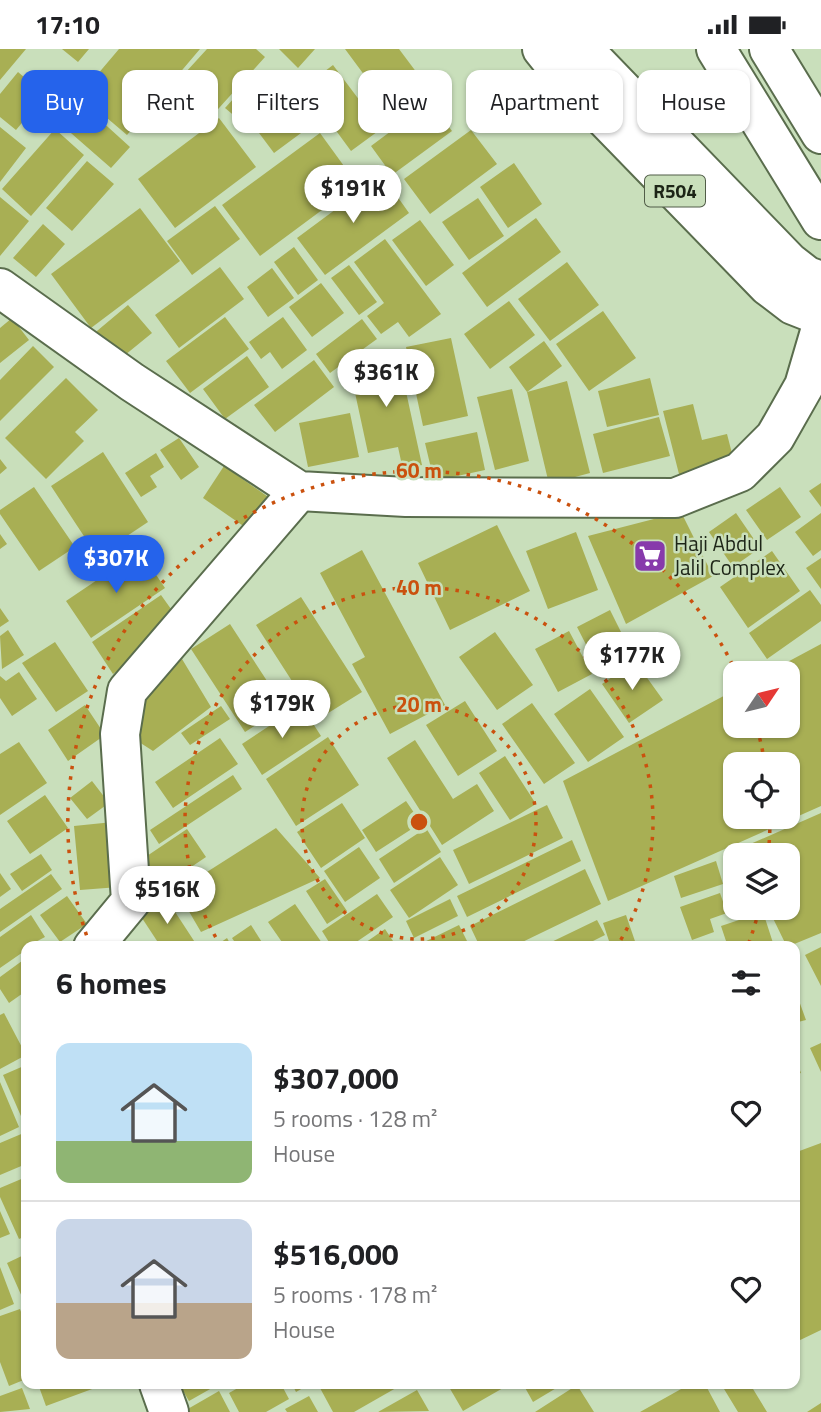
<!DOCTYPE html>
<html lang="en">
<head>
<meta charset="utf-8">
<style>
	:root { --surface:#fff; --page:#f2f2f2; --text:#202124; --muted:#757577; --line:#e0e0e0; --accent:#2563eb }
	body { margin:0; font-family:"Titillium Web",sans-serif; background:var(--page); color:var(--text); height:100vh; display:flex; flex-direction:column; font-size:26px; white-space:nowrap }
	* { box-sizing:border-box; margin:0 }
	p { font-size:23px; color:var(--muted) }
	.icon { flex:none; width:38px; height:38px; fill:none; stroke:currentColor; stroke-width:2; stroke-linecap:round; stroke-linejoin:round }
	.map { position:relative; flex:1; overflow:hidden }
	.panel { position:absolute; left:21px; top:892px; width:779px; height:448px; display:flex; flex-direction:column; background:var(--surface); border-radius:14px; box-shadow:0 2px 5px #0004 }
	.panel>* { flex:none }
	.top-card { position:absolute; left:21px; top:21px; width:780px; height:63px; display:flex; gap:14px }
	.needle { width:46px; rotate:55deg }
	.fabs { position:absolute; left:723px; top:612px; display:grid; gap:14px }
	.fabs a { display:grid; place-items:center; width:77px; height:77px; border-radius:14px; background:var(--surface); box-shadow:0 2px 5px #0004; font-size:35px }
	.price { position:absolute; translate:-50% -60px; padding:0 16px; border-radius:24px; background:#fff; color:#222; font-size:23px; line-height:46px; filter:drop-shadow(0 2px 4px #0008) }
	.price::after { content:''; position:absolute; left:50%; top:42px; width:21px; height:16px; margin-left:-10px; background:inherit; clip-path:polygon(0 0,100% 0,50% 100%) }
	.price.current { background:var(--accent); color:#fff }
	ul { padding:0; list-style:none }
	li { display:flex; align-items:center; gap:21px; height:175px; padding:0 35px }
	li+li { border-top:2px solid var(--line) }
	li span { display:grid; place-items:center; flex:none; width:196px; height:140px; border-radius:14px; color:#555 }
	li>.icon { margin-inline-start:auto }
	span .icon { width:84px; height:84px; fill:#fffc; stroke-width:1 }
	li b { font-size:30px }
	h2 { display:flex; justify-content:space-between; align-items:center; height:84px; padding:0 35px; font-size:30px }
	.pill { padding:0 24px; border-radius:14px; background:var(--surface); box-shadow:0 2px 5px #0004; font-size:24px; line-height:63px }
	.pill.current { background:var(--accent); color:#fff }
	.status { display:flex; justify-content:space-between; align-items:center; height:49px; padding:0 35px; background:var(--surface); direction:ltr }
	.status svg { height:19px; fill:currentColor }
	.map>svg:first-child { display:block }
	.building { fill:#a8af54; fill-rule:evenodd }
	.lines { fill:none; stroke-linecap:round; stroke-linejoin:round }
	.street-casing { stroke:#5a6d4d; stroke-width:42 }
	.secondary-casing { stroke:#5a6d4d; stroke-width:42 }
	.primary-casing { stroke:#5a6d4d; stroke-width:42 }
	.highway-casing { stroke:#5a6d4d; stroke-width:42 }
	.street { stroke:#fff; stroke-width:38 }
	.secondary { stroke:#fff; stroke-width:38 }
	.primary { stroke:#fff; stroke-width:38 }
	.highway { stroke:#fff; stroke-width:38 }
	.ring { fill:none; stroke:#ca510e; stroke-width:3.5; stroke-dasharray:3.5 7 }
	.labels { text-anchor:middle; stroke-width:5; stroke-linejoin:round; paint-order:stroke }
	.shield { fill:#c9dfbb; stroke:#515d48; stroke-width:2 }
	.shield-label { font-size:19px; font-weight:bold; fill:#1d2517 }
	.poi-label { font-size:21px; fill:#1d2517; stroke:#c9dfbb; text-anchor:start }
	.centre { fill:#ca510e; stroke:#c9dfbb; stroke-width:3.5 }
	.ring-label { font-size:21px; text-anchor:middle; font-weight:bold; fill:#ca510e; stroke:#c9dfbb; stroke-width:5; stroke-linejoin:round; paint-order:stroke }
</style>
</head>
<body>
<div class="status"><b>17:10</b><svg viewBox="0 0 49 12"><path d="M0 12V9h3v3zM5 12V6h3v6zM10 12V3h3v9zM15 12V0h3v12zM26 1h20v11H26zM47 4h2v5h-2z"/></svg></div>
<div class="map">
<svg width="821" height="1363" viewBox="0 0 821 1363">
	<rect width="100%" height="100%" fill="#c9dfbb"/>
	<path class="building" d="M0,0H26L0,31Z
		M62,0H89L78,13Z
		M119,0H200L127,86L80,46Z
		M207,0H256L265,8L210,69L174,36Z
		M279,0H315L298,19Z
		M345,0H399L417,24L382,50Z
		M333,16L381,80L351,102L304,38Z
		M18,23L45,46L16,81L0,68V45Z
		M257,24L281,45L250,80L225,59Z
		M302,46L320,70L274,104L256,80Z
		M76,49L130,98L111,119L56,71Z
		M430,53L452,82L392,126L371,97Z
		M219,69L256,118L175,179L138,130Z
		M0,78L26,99L0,133Z
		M55,80L84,106L31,167L2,140Z
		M471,81L497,115L430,165L404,130Z
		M320,84L357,135L260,207L222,156Z
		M87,112L114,135L72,182L46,159Z
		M514,114L542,155L508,179L480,138Z
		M382,126L409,164L325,226L297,189Z
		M0,148L29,172L0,207Z
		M478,149L504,187L469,211L442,173Z
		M215,157L240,190L192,226L167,192Z
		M140,159L180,212L91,279L51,225Z
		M536,169L561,203L487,258L462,224Z
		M420,171L454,216L426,237L392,191Z
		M43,175L65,195L36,228L13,209Z
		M385,190L441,265L409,288L398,273L381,285L367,267L384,254L354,213Z
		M294,198L318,231L298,246L274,213Z
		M567,213L599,256L550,292L518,250Z
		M349,216L377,253L359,266L331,229Z
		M220,218L244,250L179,299L155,266Z
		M272,219L294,249L268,268L247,238Z
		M321,234L344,264L312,288L289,258Z
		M509,252L535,286L490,320L464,285Z
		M128,256L152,284L114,315L91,287Z
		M603,262L636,309L589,342L556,295Z
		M225,268L249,300L190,344L166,312Z
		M283,268L307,301L282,320L270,303L261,310L249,293Z
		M12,269L29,291L0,314V279Z
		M362,270L377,290L330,324L316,305Z
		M451,289L468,367L423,377L406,298Z
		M544,292L562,317L527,343L567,332L590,424L549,435L527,343L509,318Z
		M33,297L54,318L0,372V331Z
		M398,306L422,416L403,421L398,398L368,404L349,316Z
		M247,307L269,338L225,370L203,340Z
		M314,311L334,338L275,383L254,356Z
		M66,329L98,361L75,383L84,392L46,430L5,389Z
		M650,329L659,366L607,378L598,342Z
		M512,340L529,412L495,421L477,348Z
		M693,355L702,391L727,385L735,416L680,429L663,362Z
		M350,364L359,408L308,418L299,374Z
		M659,368L670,407L603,424L593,385Z
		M477,383L485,421L434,432L425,394Z
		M179,389L199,418L181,431L160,401Z
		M103,403L148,473L97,507L51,437Z
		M156,404L164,418L150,427L157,438L141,448L125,424Z
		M0,410L7,419L0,425Z
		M224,417L274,452L252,483L203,449Z
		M821,434V458L809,442Z
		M34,438L75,498L39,522L0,465V461Z
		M780,438L801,468L767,491L746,461Z
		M681,463L713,527L626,575L588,487Z
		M736,464L760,499L733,518L709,483Z
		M821,464V501L813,507L795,483Z
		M497,476L530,542L450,581L418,514Z
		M576,483L598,541L548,560L526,502Z
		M0,485L7,495L0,500Z
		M362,501L445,656L390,685L352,615L365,608L320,524Z
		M140,502L165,539L91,589L66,552Z
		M772,502L800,542L748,579L720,538Z
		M821,509V540L806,519Z
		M810,541L821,556V572L767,610L749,584Z
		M161,546L181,574L113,625L92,593Z
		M301,548L362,643L317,671L256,576Z
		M0,559L9,572L0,578Z
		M610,561L630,601L597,617L577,578Z
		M230,575L284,658L245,683L191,600Z
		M8,581L24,606L2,620L0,587Z
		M569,582L592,625L558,643L535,600Z
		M495,583L533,636L497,661L459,608Z
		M55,593L88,642L56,663L22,614Z
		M821,595V757L608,852L563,732L735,641V677H788V625H765ZM735,716H788V768H735Z
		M182,610L211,658L153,702L139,693L137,646Z
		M635,612L663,651L629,674L602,635Z
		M19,623L37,650L12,667L0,649V627L6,632Z
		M590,640L624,688L588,713L554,665Z
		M465,652L497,702L458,727L426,676Z
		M532,654L575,714L544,735L502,675Z
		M85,656L105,686L68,712L48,681Z
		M301,656L321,687L262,726L242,695Z
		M221,657L230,670L190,696L181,684Z
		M328,688L359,736L296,777L266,730Z
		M220,689L238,715L173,759L155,733Z
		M415,691L453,750L477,735L494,762L442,796L387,709Z
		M19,693L47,734L0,766V705Z
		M505,707L536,755L510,771L479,724Z
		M233,726L242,740L159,795L150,781Z
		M92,732L109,754L87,770L70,749Z
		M45,746L68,779L30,805L7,772Z
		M406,752L421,774L376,803L362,781Z
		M342,754L365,789L321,819L297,783Z
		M547,756L563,789L469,835L453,801Z
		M821,764V884L787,898L768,859H788V807H742L739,800Z
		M113,773L119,838L80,841L74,777Z
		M276,779L320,829L201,883L177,842Z
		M426,779L441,803L394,834L379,810Z
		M187,780L206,808L163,837L144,809Z
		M572,791L581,812L467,868L457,847Z
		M359,798L380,829L345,853L324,822Z
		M41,805L52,821L22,842L10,825Z
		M440,808L458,836L409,869L390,841Z
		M716,812L723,835L681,849L674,827Z
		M585,820L601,855L512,898H480L470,877Z
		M0,824L11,840L0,848Z
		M51,825L62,840L0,883V860Z
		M325,830L347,862L327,875L306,842Z
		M720,844L727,864L710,870L714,883L692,891L680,858Z
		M377,845L393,868L349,898H332L322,882Z
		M67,847L87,875L60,893L40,866Z
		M166,849L198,898H161L140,866Z
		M450,850L458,867L414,889L406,872Z
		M295,855L322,894L316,898H281L284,896L268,873Z
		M763,863L774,897L728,898L721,877Z
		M31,866L45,888L26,898V901L0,919V888Z
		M626,866L637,898H611L603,874Z
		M597,871L605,886L581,898H541Z
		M251,876L265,898H238L232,889Z
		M459,876L470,898H414Z
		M385,880L397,898H359Z
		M227,889L232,898H214Z
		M821,898V937L805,906Z
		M26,909V942L9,954L0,940V928Z
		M794,938L806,971L794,974Z
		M4,964L26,1006L0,1020V966Z
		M821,994V1023L810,999Z
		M794,1005L801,1024L794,1026Z
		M26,1016V1073L24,1074L3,1026Z
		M0,1033L19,1078L0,1087Z
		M26,1083V1115L0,1126V1094Z
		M821,1094V1281L794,1294V1104Z
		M26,1128V1187L19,1190L0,1148V1139Z
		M0,1162L10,1185L0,1189Z
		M26,1205V1257L7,1214Z
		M0,1218L14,1255L0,1261Z
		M20,1260L26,1277V1330L9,1337L0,1313V1267Z
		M38,1335H103V1336L46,1357Z
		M179,1335H219L189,1352Z
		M245,1335H281L289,1350L266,1363H239L229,1344Z
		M292,1335H310L296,1343Z
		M327,1335H403L354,1363H333L320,1339Z
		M455,1335H510L463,1362L449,1338Z
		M523,1335H563L533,1353Z
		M690,1335H705L720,1363H640Z
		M721,1335H750L767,1363H738Z
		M577,1336L594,1363H535Z
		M22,1339L30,1360L0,1363V1347Z
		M417,1341L429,1362L378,1363Z
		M219,1342L230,1363H188L186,1361Z
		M309,1347L318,1363H287L285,1360Z
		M821,1354V1363H807Z"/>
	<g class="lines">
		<defs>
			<path id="street" d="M93,898L131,852L120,685L127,642L299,442
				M159,1335L169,1363"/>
			<path id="secondary" d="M0,239L132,333L299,442L406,448L675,449L740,423L775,388L804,337L821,279"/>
			<path id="primary" d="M542,0L562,25L768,237L793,256L821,267
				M583,0L789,213L807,227L821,232"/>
			<path id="highway" d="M716,0L821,171
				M769,0L821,85"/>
		</defs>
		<use href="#street" class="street-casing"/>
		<use href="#secondary" class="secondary-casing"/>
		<use href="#primary" class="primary-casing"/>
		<use href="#highway" class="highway-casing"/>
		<use href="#street" class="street"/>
		<use href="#secondary" class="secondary"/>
		<use href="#primary" class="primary"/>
		<use href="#highway" class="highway"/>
	</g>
	<g class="ring">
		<circle cx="419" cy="773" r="117"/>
		<path d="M221 897A234 234 0 1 1 617 897"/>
		<path d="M759 861A351 351 0 0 1 748 896M90 896A351 351 0 0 1 737 625M757 679A351 351 0 0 1 765 715M770 770A351 351 0 0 1 768 807"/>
	</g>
	<defs>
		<symbol id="supermarket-square" viewBox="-11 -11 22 22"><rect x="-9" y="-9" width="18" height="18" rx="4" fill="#873aab" stroke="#c9dfbb"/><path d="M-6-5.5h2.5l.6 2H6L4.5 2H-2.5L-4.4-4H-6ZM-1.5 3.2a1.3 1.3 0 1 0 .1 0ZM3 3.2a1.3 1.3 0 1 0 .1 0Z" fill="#fff"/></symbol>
	</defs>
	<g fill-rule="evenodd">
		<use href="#supermarket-square" x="631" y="488" width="38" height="38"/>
	</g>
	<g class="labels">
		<rect class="shield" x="645" y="126.5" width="60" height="31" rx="5"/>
		<g class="shield-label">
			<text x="675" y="149">R504</text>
		</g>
		<g class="poi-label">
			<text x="674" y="502">Haji Abdul<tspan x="674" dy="24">Jalil Complex</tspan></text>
		</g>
	</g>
	<circle cx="419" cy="773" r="10" class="centre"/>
	<g class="ring-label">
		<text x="419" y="429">60 m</text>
		<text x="419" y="546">40 m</text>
		<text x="419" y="663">20 m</text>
	</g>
</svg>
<div class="fabs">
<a><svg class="needle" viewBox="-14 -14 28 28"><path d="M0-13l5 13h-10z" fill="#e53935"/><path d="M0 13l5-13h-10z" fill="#757577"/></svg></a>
<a><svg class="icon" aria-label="locate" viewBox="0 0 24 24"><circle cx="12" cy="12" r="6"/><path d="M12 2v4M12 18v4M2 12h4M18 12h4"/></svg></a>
<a><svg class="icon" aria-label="layers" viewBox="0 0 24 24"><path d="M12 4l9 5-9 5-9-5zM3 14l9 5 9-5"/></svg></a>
</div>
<b class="price" style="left:353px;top:176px">$191K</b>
<b class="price" style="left:386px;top:360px">$361K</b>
<b class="price current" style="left:116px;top:546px">$307K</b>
<b class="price" style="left:632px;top:643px">$177K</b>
<b class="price" style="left:282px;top:691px">$179K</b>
<b class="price" style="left:167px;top:877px">$516K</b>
<div class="top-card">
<a class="pill current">Buy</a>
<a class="pill">Rent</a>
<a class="pill">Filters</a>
<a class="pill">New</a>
<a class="pill">Apartment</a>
<a class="pill">House</a>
</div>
<section class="panel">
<h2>6 homes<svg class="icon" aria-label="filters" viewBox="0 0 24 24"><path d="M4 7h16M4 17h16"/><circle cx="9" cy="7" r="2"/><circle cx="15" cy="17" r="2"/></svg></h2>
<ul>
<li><span style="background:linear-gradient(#bfe0f5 70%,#8fb573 0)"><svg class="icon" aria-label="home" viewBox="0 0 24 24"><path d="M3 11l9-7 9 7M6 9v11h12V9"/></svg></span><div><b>$307,000</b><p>5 rooms · 128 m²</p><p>House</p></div><svg class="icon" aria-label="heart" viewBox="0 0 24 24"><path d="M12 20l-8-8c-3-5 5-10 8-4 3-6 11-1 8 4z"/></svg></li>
<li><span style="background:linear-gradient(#c9d6e8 60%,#b9a48a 0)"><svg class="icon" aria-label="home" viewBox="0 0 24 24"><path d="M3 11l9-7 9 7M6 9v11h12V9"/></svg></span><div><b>$516,000</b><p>5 rooms · 178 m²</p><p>House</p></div><svg class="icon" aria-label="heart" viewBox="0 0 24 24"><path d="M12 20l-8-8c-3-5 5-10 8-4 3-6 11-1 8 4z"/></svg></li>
</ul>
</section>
</div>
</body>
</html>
